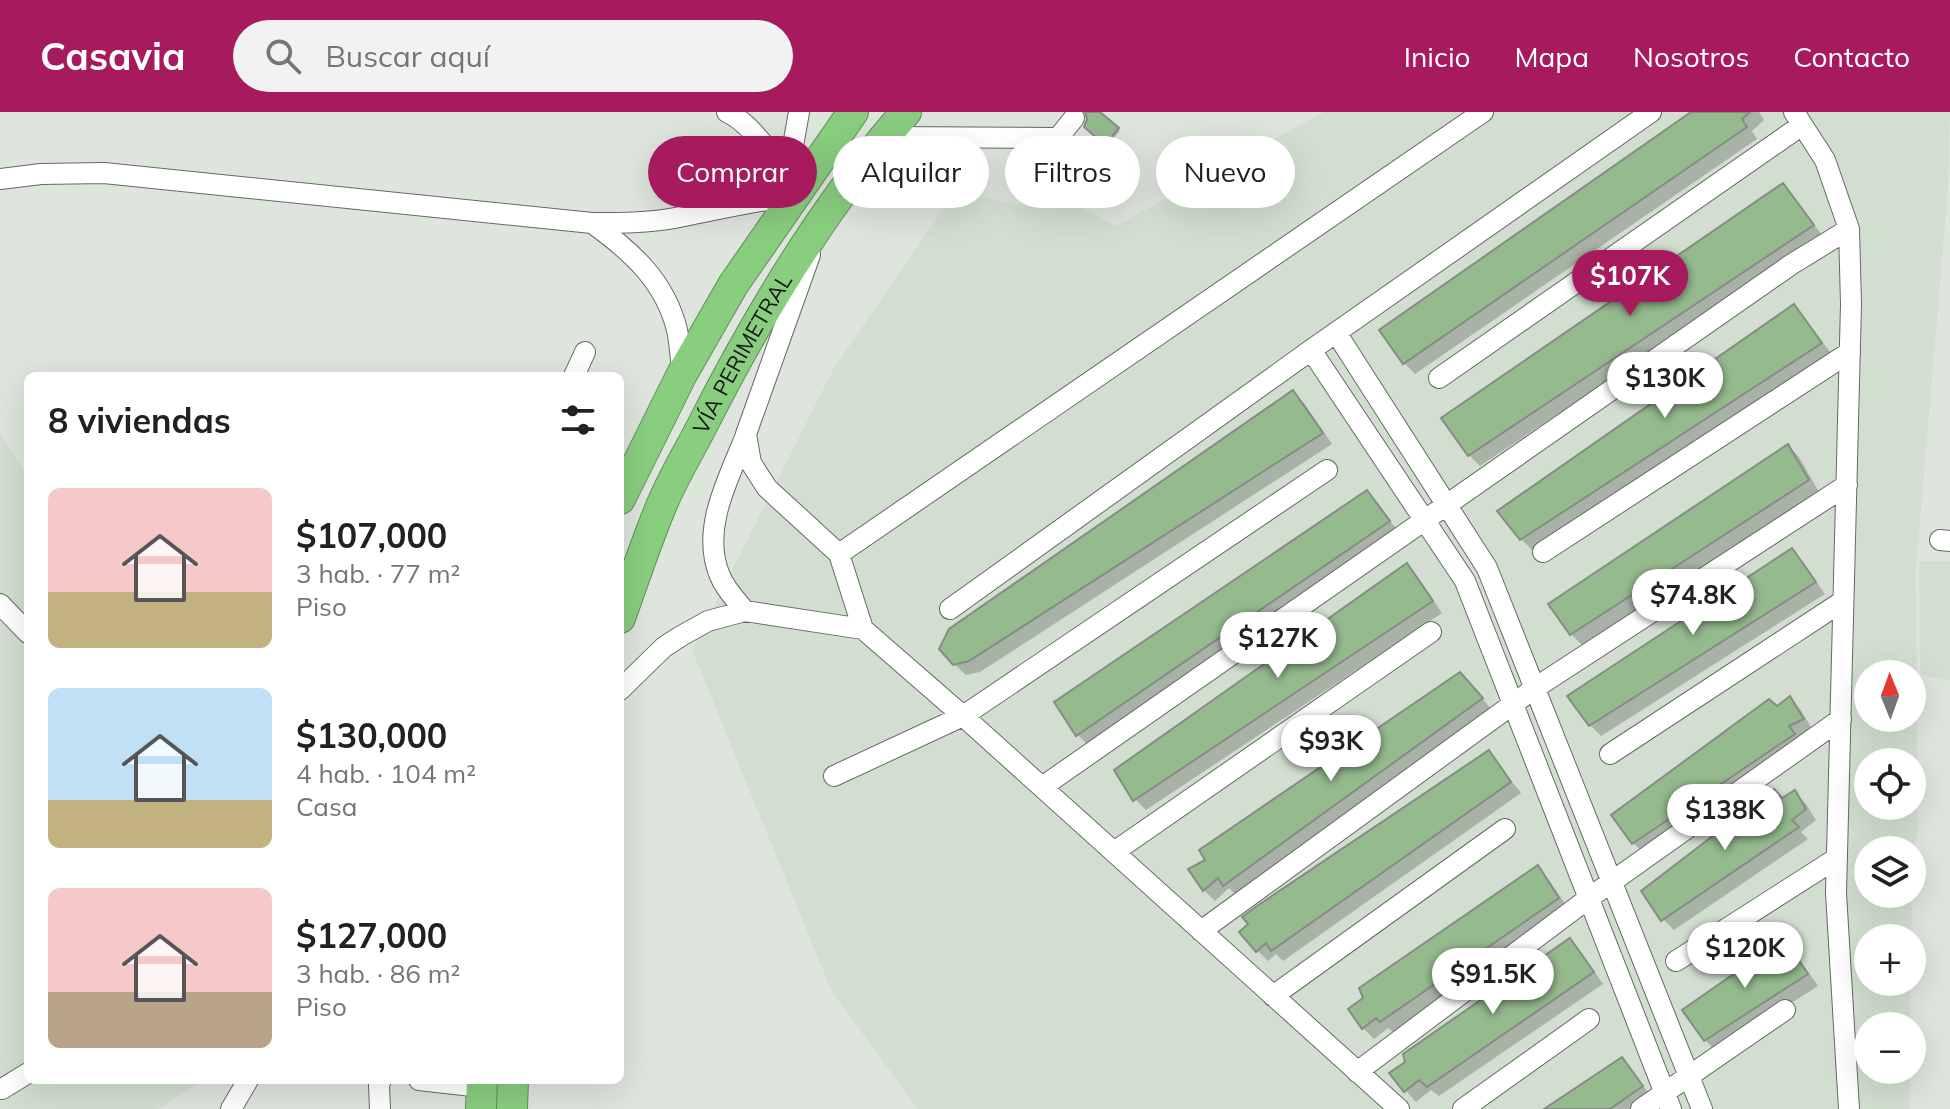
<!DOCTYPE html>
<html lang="es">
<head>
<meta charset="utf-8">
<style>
	:root { --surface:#fff; --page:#f2f2f2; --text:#202124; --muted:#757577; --accent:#a71b5e }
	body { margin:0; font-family:Mulish,sans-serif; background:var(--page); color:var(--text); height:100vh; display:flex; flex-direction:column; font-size:30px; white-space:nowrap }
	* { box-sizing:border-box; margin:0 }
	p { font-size:26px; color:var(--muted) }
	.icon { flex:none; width:44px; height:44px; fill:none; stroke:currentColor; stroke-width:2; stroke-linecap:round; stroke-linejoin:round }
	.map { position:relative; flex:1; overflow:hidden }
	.drawer { position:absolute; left:24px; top:260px; width:600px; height:712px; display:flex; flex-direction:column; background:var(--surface); border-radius:12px; box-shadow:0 8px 32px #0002 }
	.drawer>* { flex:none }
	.banner { position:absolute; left:648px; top:24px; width:760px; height:72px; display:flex; gap:16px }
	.needle { width:52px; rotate:359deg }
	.tools { position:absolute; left:1854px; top:548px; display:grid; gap:16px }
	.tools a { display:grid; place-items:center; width:72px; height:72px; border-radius:50%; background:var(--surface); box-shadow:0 8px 32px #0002; font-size:40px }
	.price { position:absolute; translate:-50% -68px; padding:0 18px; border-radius:28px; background:#fff; color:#222; font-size:26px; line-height:52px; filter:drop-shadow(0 2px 4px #0008) }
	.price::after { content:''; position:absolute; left:50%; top:48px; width:24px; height:18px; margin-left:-12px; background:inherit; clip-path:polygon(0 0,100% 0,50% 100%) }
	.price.current { background:var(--accent); color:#fff }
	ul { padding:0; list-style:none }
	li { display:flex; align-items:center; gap:24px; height:200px; padding:0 24px }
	li span { display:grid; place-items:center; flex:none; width:224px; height:160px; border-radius:12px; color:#555 }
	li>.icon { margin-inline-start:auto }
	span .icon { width:96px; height:96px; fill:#fffc; stroke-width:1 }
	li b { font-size:34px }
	h2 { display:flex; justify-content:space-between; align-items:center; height:96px; padding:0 24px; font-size:34px }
	.tag { padding:0 28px; border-radius:36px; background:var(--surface); box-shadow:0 8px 32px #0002; font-size:28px; line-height:72px }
	.tag.current { background:var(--accent); color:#fff }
	header { display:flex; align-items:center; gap:48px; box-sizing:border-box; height:112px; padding:0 40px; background:var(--accent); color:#fff }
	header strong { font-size:38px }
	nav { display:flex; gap:44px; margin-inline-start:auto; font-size:28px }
	.search { width:560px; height:72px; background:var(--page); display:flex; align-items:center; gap:20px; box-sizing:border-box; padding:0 28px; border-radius:44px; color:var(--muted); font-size:30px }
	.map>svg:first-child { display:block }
	.built { fill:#d2dfd0; fill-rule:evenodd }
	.shadow { fill:#0003 }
	.building { fill:#94ba8e; stroke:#868c85; stroke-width:2 }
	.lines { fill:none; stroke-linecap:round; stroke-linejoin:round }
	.minor-casing { stroke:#646a63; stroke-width:22 }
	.highway-casing { stroke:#608d5a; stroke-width:32 }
	.minor { stroke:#fff; stroke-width:20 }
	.highway { stroke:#89cd7f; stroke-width:30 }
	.labels { text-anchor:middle; stroke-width:6; stroke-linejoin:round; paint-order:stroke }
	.street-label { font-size:22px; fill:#141714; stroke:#ebf2ea }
</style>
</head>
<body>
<header>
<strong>Casavia</strong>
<div class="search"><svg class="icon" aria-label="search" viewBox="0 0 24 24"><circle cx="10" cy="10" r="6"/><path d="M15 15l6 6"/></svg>Buscar aquí</div>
<nav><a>Inicio</a><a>Mapa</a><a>Nosotros</a><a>Contacto</a></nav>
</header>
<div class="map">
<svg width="1950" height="997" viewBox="0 0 1950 997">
	<rect width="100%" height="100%" fill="#dee5dd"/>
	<path class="built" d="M1324,0H1950L1948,75L1916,457L1918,721L1912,744V760V738H1868V782H1912L1911,826H1868V870H1911L1910,914H1868V958H1910L1909,997H918L832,880L692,538L834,256L955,80L1032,95L1045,76L1116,114ZM1868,562H1912V606H1868ZM1868,650H1912V694H1868Z
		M0,320L28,366V968H204L158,997H0Z
		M1919,449H1950V568L1920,563Z"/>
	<path class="shadow" d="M1086,0H1097L1120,19L1108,33L1086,14L1089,7Z
		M1695,0H1759L1764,8L1752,19L1757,27L1415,262L1404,251Z
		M1782,73L1823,124L1480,354L1469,343Z
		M1793,194L1832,242L1532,438L1521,427Z
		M1293,280L1304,291L1332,332L980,560L966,563L954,552Z
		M1788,334L1799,345L1819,380L1582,533L1571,522Z
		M1366,381L1400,421L1089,634L1078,623L1056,591Z
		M1792,438L1802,449L1825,482L1601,624L1590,613Z
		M1407,454L1417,464L1442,501L1146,698L1135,687Z
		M1471,573L1492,598L1236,783L1229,776L1215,789L1204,778L1191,758Z
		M1789,587L1800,597L1813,618L1644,741L1633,731Z
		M1489,641L1521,681L1283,849L1276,842L1268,849L1257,838Z
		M1795,681L1806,692L1816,708L1801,720L1808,727L1674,818L1663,807L1782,688Z
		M1537,756L1548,767L1569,797L1393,920L1388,916L1374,927L1363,916Z
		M1570,829L1581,840L1603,872L1439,984L1431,978L1416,990L1406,979L1392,961Z
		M1784,830L1795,841L1818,874L1716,939L1705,928Z
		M1621,947L1652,985L1636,997H1547Z"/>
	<path class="building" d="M1085,0H1100L1119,16L1105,33L1084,15L1087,7Z
		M1691,0H1750L1742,7L1747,15L1403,252L1379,218Z
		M1783,71L1814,113L1468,344L1441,306Z
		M1794,192L1822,231L1520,428L1497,399Z
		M1293,278L1323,321L969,549L953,553L939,537L949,517Z
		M1788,332L1809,368L1570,523L1548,492Z
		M1367,378L1390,409L1076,624L1054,590Z
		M1792,436L1816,470L1589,614L1567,584Z
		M1407,451L1433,489L1133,689L1114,658Z
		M1460,560L1483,586L1223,774L1218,766L1203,779L1188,757L1205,748L1199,738Z
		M1790,584L1804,607L1789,614L1795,622L1632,732L1611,703L1769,587L1777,594Z
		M1489,638L1511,670L1271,839L1266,831L1256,840L1239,820L1248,812L1242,805L1257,794Z
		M1774,677L1782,686L1795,678L1806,697L1792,708L1799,715L1661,809L1641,779Z
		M1538,753L1559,786L1380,910L1376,906L1362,917L1348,897L1363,886L1359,876Z
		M1570,826L1594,860L1427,975L1419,968L1404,980L1389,961L1405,950L1403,942Z
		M1784,827L1808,862L1704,929L1682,898Z
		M1622,945L1643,974L1610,997H1544Z"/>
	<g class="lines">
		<defs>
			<path id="minor" d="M727,0C759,16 772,53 804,71
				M1794,0L1825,48L1849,117L1851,192L1836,781L1849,997
				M884,25L1058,26L1074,6
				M788,62L799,0
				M0,67L41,62L104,61L592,111C620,111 648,111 675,106C715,98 753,89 793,84
				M592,111C631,139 665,169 677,218C680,232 681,247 682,262
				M810,143L746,322L751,351L767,376L839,442L863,517L963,604L1399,997
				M1337,222L1487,456L1702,997
				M1311,238L1465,469L1671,997
				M574,264L585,240
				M1439,266L1802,13
				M1940,428L1950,429
				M1543,440L1850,240
				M839,442L1483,0
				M0,492L28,521
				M950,497L1311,238L1651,0
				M745,499C737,489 725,477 720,464C700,417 729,366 746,323
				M620,578L664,535L681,524L708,509L745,499L863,517
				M1610,642L1843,489
				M834,664L963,604L1327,358
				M1042,675L1792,152L1849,117
				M1114,740L1431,520
				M1201,819L1535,576L1847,373
				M1676,849L1837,746
				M1273,884L1505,717
				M1357,960L1589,786L1841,607
				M419,968L481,975
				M2,977L28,961
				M231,997L248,968
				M380,997L379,973L381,968
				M1463,997L1589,907
				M1641,997L1785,898"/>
			<g id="highway">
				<path d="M620,387L682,262L733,173L853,0"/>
				<path id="s1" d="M620,506C633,470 645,433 660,397C671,369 687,343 701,316C757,205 824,93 906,0"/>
				<path d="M481,997L482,968"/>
				<path d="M512,997L513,968"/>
			</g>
		</defs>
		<use href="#minor" class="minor-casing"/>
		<use href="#highway" class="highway-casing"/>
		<use href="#minor" class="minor"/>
		<use href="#highway" class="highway"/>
	</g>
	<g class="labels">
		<g class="street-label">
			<text dy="8" stroke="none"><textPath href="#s1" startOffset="292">VÍA PERIMETRAL</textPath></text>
		</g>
	</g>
</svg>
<div class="tools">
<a><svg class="needle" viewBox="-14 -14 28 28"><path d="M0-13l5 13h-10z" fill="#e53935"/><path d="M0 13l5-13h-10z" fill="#757577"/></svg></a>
<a><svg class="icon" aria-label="locate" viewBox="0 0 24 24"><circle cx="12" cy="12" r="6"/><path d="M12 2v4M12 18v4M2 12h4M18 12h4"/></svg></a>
<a><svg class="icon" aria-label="layers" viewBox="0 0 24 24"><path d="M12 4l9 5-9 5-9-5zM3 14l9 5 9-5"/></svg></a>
<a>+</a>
<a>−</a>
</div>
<b class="price current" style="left:1630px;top:206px">$107K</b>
<b class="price" style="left:1665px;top:308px">$130K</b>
<b class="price" style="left:1693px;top:525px">$74.8K</b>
<b class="price" style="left:1278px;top:568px">$127K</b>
<b class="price" style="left:1331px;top:671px">$93K</b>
<b class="price" style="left:1725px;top:740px">$138K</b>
<b class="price" style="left:1745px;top:878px">$120K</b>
<b class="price" style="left:1493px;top:904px">$91.5K</b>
<div class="banner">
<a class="tag current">Comprar</a>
<a class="tag">Alquilar</a>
<a class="tag">Filtros</a>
<a class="tag">Nuevo</a>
</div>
<section class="drawer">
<h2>8 viviendas<svg class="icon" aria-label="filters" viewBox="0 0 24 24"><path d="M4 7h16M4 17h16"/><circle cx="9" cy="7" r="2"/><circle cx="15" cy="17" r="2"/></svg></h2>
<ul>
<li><span style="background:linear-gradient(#f6c9c9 65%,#c2b280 0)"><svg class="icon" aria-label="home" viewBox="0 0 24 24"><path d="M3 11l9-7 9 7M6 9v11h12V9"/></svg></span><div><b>$107,000</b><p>3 hab. · 77 m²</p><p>Piso</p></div></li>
<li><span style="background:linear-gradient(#bfe0f5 70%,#c2b280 0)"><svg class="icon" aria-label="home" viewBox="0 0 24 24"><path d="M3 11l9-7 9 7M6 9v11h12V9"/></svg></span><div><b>$130,000</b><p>4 hab. · 104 m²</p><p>Casa</p></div></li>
<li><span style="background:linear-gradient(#f6c9c9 65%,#b9a48a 0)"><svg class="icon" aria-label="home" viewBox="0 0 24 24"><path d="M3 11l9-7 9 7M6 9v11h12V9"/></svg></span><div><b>$127,000</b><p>3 hab. · 86 m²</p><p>Piso</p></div></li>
</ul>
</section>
</div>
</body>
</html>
